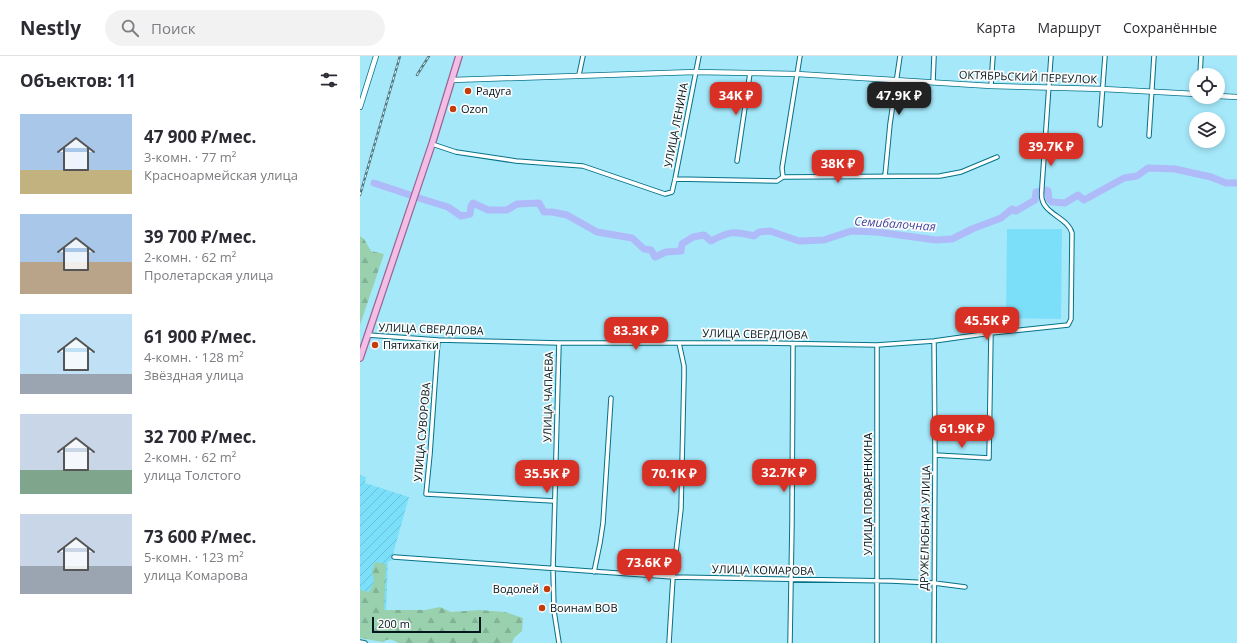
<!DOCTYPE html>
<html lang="ru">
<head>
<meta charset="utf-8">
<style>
	:root { --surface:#fff; --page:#f2f2f3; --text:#2b2b33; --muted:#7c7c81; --line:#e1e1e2; --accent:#d93025 }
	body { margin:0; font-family:"Open Sans",sans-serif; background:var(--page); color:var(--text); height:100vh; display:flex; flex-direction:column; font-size:15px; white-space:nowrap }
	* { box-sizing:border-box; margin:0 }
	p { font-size:13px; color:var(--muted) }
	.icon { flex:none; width:22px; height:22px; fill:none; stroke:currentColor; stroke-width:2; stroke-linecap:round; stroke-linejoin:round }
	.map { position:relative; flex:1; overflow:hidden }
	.details { display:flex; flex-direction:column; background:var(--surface); width:360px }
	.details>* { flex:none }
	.controls { position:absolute; left:829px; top:12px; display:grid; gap:8px }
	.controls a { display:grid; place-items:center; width:36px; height:36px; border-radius:50%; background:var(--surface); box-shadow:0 2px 6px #0003; font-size:20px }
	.scale { position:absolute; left:12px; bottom:10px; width:109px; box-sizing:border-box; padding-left:4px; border:2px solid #00161c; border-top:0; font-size:11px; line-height:14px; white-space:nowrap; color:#00161c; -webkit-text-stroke:3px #fcfcfc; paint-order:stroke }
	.price { position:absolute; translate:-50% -34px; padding:0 9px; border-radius:8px; background:var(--accent); color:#fff; font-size:13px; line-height:26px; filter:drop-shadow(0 1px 2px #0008) }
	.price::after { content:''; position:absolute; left:50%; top:24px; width:12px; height:9px; margin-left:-6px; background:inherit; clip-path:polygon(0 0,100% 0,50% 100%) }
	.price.on { background:#222; color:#fff }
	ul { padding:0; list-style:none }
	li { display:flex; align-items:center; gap:12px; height:100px; padding:0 20px }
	li span { display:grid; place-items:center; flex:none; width:112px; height:80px; border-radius:0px; color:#555 }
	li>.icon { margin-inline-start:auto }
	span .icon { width:48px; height:48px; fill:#fffc; stroke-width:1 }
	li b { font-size:17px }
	h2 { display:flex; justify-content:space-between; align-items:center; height:48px; padding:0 20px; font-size:17px }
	header { display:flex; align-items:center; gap:24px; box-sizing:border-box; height:56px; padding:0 20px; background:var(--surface); border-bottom:1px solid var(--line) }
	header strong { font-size:19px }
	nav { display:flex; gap:22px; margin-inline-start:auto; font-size:14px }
	.search { width:280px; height:36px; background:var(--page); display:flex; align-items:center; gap:10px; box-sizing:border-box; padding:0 14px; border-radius:22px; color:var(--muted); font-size:15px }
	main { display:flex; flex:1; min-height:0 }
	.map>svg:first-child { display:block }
	.built { fill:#7cdff9 }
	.industrial { fill:url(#industrial-furrows) }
	.forest { fill:url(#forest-firs) }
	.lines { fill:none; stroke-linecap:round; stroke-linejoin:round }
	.river { stroke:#afbaf9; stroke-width:7 }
	.minor-casing { stroke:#057287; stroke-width:5.5 }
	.tertiary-casing { stroke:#057287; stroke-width:6 }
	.primary-casing { stroke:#996694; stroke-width:8 }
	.minor { stroke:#fff; stroke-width:3.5 }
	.tertiary { stroke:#fff; stroke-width:4.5 }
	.primary { stroke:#f4bde6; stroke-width:5.5 }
	.rail-casing { stroke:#507c88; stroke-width:2.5 }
	.rail { stroke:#fcfcfc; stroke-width:1; stroke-dasharray:3; stroke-linecap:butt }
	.poi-dot { fill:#c43c0a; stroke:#fcfcfc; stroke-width:1.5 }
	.labels { text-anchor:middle; stroke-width:3.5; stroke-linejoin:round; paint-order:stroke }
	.street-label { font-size:11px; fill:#00161c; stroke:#fcfcfc }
	.poi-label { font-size:11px; fill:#00161c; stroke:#fcfcfc; text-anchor:start }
	.water-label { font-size:12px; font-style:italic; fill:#42459f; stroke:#fcfcfc }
</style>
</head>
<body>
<header>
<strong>Nestly</strong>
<div class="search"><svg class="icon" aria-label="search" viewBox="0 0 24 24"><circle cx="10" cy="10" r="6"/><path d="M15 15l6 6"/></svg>Поиск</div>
<nav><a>Карта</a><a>Маршрут</a><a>Сохранённые</a></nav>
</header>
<main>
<section class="details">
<h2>Объектов: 11<svg class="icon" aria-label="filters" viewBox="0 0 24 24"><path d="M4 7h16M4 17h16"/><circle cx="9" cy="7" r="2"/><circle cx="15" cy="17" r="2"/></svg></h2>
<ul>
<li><span style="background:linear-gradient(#a9c7e8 70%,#c2b280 0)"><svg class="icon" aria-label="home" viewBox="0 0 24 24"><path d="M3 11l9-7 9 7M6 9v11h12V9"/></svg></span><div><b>47 900 ₽/мес.</b><p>3-комн. · 77 m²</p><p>Красноармейская улица</p></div></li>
<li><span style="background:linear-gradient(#a9c7e8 60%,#b9a48a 0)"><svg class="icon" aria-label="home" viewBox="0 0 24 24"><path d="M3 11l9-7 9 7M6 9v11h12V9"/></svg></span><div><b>39 700 ₽/мес.</b><p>2-комн. · 62 m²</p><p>Пролетарская улица</p></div></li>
<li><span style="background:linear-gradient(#bfe0f5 75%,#9aa5b1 0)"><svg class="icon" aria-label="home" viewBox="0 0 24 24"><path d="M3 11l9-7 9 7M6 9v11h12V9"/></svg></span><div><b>61 900 ₽/мес.</b><p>4-комн. · 128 m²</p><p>Звёздная улица</p></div></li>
<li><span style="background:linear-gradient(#c9d6e8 70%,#7fa58c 0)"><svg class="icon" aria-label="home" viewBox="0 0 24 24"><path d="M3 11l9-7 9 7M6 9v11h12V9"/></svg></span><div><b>32 700 ₽/мес.</b><p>2-комн. · 62 m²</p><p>улица Толстого</p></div></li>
<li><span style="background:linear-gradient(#c9d6e8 65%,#9aa5b1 0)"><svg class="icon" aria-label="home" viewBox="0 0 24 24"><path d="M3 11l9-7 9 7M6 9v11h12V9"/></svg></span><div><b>73 600 ₽/мес.</b><p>5-комн. · 123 m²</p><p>улица Комарова</p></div></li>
</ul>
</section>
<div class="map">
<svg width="877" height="587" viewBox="0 0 877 587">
	<defs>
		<pattern id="industrial-furrows" width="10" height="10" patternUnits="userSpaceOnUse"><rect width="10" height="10" fill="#7cdff9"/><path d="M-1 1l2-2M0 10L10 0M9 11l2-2" fill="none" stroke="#69bfd5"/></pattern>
		<pattern id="forest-firs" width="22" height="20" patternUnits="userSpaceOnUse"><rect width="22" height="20" fill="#99d0ae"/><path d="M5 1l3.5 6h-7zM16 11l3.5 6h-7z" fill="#82b295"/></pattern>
	</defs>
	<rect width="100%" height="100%" fill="#a5e8fa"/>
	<path class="built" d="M647,173H702L701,263L646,262Z"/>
	<path class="industrial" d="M0,419L6,421L5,427L49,441L31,505H28L25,581L0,574Z"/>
	<path class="forest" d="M0,180L4,183L11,195L24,198L0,269Z
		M15,506L26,508L24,554H65L80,551L91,556L120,554L145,556L163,562L162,575L154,582L152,587H38C33,583 28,582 23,586L0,582V534L9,536L14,526L12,514Z"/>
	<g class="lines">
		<path class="river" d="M14,127L50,139
			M59,142L88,151L101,160L110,158L111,150L113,147L128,154H147L157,148L179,147L184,156H192L207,159L237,176L272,182L284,193L291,194L295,201L306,196L321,195L322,188L333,181L344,179L351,185C370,175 373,175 394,180L399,176L410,175L439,185L464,184L491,175L517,176L576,184L592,183L612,173L641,162L652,153L656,155L675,144L676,136L686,134L688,135L689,143L692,146L705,147L718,139L724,144L764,122L777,120L788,112L815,113L851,121L866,127H877"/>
		<defs>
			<path id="minor" d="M219,19L223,0
				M840,19L841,0
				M573,26L574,0
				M631,30L633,0
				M740,69L745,0
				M789,80L794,0
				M72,88L96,96L156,105L223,110L305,138L312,136L315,123L339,0
				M377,105L390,17
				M525,120L530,68L540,0
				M423,121L422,112L440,0
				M315,123L417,125L423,121L580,120L601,116L637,101
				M8,279L78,284L199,287H403L517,289L574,285L631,277L708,269L711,263L712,177C708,162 685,158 682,143C681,139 682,134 682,130L691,0
				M78,284L70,398L66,438L194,445
				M199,287L193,513L194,555L199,587
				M575,399L629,402L631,277
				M34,501L313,521L531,525L574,527L605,531
				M234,516L240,487L243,467L251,342
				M0,586L5,587
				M309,587L313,521L321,453L324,320V310L319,287
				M430,587L432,466L433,288
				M517,587V289
				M574,587L575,399L574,285"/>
			<path id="tertiary" d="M92,24L335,16L437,18L631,30L743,33L836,38
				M858,40L877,41
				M0,51L16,0"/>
			<path id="primary" d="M0,302L72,88L99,0"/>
		</defs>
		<use href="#minor" class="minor-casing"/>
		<use href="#tertiary" class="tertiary-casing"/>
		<use href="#primary" class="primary-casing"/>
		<use href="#minor" class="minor"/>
		<use href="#tertiary" class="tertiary"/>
		<use href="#primary" class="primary"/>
		<defs>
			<path id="rail" d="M57,19L69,0
				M0,139L40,0"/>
		</defs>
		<use href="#rail" class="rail-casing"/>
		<use href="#rail" class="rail"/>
	</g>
	<g class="poi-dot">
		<circle cx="108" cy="35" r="4"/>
		<circle cx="93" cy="53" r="4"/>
		<circle cx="15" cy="289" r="4"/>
		<circle cx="187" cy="533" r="4"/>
		<circle cx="182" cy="552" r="4"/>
	</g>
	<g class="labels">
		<g class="street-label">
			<text transform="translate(668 21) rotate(2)" y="4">ОКТЯБРЬСКИЙ ПЕРЕУЛОК</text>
			<text transform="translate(316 69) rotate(-79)" y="4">УЛИЦА ЛЕНИНА</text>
			<text transform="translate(71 273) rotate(2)" y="4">УЛИЦА СВЕРДЛОВА</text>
			<text transform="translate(395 278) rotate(1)" y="4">УЛИЦА СВЕРДЛОВА</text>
			<text transform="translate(188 341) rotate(-89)" y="4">УЛИЦА ЧАПАЕВА</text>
			<text transform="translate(62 376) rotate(-85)" y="4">УЛИЦА СУВОРОВА</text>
			<text transform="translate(508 438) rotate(-90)" y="4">УЛИЦА ПОВАРЕНКИНА</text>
			<text transform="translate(565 472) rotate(-89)" y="4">ДРУЖЕЛЮБНАЯ УЛИЦА</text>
			<text transform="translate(403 514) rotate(1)" y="4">УЛИЦА КОМАРОВА</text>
		</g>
		<g class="poi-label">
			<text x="116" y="39">Радуга</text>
			<text x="101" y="57">Ozon</text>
			<text x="23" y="293">Пятихатки</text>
			<text x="179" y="537" text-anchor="end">Водолей</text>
			<text x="190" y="556">Воинам ВОВ</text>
		</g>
		<g class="water-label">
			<text transform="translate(535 168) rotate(4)" y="4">Семибалочная</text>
		</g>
	</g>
</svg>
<div class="controls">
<a><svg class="icon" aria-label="locate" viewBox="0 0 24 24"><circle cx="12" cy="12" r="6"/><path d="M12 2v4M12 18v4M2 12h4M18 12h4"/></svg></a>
<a><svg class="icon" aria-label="layers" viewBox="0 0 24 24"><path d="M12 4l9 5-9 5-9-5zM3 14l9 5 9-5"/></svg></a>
</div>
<div class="scale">200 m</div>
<b class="price" style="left:376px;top:60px">34K ₽</b>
<b class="price on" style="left:539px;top:60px">47.9K ₽</b>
<b class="price" style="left:691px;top:111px">39.7K ₽</b>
<b class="price" style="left:478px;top:128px">38K ₽</b>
<b class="price" style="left:627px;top:285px">45.5K ₽</b>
<b class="price" style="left:276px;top:295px">83.3K ₽</b>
<b class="price" style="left:602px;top:393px">61.9K ₽</b>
<b class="price" style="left:424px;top:437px">32.7K ₽</b>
<b class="price" style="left:187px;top:438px">35.5K ₽</b>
<b class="price" style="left:314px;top:438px">70.1K ₽</b>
<b class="price" style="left:289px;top:527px">73.6K ₽</b>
</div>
</main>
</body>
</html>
